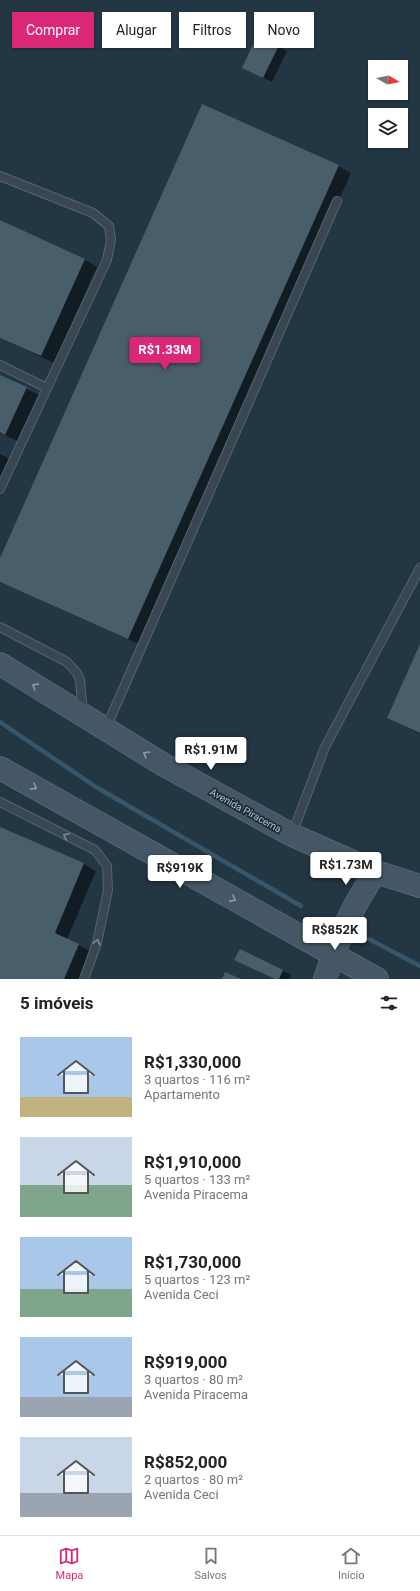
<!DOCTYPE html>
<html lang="pt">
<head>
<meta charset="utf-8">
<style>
	:root { --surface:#fff; --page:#f2f2f2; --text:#222; --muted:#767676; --line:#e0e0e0; --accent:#db2777 }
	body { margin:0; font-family:Roboto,sans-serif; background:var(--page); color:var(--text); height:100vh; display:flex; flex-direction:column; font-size:15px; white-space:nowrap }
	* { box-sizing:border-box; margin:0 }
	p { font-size:13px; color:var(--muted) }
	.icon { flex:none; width:22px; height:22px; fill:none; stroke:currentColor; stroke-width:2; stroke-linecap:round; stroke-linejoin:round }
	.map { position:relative; height:979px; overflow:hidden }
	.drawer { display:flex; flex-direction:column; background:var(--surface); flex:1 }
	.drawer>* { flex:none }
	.top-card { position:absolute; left:12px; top:12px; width:396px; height:36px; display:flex; gap:8px }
	.needle { width:26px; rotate:100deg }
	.controls { position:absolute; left:368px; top:60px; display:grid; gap:8px }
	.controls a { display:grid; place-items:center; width:40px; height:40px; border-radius:0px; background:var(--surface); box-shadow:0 1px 3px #0004; font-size:20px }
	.price { position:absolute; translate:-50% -34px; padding:0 9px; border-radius:4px; background:#fff; color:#222; font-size:13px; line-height:26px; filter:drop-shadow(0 1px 2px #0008) }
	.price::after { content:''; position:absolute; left:50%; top:24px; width:12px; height:9px; margin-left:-6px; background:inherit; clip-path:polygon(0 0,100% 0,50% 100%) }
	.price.selected { background:var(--accent); color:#fff }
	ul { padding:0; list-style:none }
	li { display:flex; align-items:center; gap:12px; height:100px; padding:0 20px }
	li span { display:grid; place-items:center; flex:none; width:112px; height:80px; border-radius:0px; color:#555 }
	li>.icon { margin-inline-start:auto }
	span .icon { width:48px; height:48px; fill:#fffc; stroke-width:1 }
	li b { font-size:17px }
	h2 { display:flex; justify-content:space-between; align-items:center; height:48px; padding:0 20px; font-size:17px }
	.tag { padding:0 14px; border-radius:0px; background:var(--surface); box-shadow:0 1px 3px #0004; font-size:14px; line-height:36px }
	.tag.selected { background:var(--accent); color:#fff }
	.menu { display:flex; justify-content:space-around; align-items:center; height:56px; border-top:1px solid var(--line); background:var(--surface); font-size:11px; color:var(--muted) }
	.menu a { display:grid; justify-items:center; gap:2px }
	.menu .selected { color:var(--accent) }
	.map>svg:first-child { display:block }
	.shadow { fill:#0007 }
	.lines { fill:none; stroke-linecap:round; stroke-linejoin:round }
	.stream { stroke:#35566b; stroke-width:4.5 }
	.building { fill:#495e6b }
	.lane-casing { stroke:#55656f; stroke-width:10 }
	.secondary-casing { stroke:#55656f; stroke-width:24 }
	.lane { stroke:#384752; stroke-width:8 }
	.secondary { stroke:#455766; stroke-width:22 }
	.oneway { stroke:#8d9da8 }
	.oneway2 { stroke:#7c8b95 }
	.labels { text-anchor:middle; stroke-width:3.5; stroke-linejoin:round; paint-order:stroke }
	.street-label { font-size:10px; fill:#b4c2cc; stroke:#1c2c37 }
</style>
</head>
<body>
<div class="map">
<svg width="420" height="979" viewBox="0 0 420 979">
	<rect width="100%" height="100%" fill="#233643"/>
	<path class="shadow" d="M259,36L287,51L272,82L251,72Z
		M338,166L351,173L141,645L0,582V560Z
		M0,221L84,259L97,267L54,363L0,338Z
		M0,376L39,395L18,441L0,433Z
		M0,454L10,459L0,481Z
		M420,647V734L388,717Z
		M0,828L84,864L96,871L67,939L92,952L80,979H0Z
		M283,971L291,975L289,979H275Z"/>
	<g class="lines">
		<path class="stream" d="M0,722L96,787L301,906
			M369,939L420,966"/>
	</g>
	<path class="building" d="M258,34L279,45L263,78L242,68Z
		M202,104L339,165L128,639L0,582V558Z
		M0,220L85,259L41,356L0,338Z
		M0,375L27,387L5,435L0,432Z
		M420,644V733L387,718Z
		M0,827L84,863L55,933L79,944L64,979H0Z
		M240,949L283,970L279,979H275L234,960Z
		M225,972L241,979H222Z"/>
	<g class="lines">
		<defs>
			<path id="lane" d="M0,176L93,213L109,226L111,240L107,260L0,489
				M0,365L47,388
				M0,627L67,662L77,673L80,680L83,712
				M106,728L337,201
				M0,802L95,850L107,866L108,890L97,943L84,979
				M292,834L325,747L420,568"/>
			<path id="secondary" d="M0,664L164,765L292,835L376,872L420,886
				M0,768L377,979
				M325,979C338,939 351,907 376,872"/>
		</defs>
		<use href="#lane" class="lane-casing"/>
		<use href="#secondary" class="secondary-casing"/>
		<use href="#lane" class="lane"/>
		<use href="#secondary" class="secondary"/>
	</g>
	<defs><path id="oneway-chevron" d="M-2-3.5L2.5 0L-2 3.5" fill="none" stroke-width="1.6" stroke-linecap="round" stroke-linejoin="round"/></defs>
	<g class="oneway">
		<use href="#oneway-chevron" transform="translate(35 686) rotate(-148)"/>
		<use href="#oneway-chevron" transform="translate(146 754) rotate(-149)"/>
		<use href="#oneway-chevron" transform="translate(34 787) rotate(29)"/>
		<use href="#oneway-chevron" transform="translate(233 899) rotate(29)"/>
	</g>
	<g class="oneway2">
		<use href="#oneway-chevron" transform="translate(66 836) rotate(-153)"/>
		<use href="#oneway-chevron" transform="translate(97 942) rotate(-75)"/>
	</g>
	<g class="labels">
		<g class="street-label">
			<text transform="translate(246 810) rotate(29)" y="4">Avenida Piracema</text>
		</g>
	</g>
</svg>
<div class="controls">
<a><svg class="needle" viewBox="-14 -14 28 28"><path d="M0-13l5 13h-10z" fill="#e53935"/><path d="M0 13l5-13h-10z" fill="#767676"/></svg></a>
<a><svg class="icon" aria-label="layers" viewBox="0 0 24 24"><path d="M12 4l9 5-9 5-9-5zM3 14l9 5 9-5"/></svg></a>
</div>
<b class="price selected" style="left:165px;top:371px">R$1.33M</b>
<b class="price" style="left:211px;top:771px">R$1.91M</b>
<b class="price" style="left:346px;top:886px">R$1.73M</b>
<b class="price" style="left:180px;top:889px">R$919K</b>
<b class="price" style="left:335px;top:951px">R$852K</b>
<div class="top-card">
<a class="tag selected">Comprar</a>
<a class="tag">Alugar</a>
<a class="tag">Filtros</a>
<a class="tag">Novo</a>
</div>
</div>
<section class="drawer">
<h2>5 imóveis<svg class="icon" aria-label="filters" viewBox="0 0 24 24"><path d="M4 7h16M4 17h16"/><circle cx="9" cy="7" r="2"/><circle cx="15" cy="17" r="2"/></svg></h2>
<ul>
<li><span style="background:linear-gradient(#a9c7e8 75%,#c2b280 0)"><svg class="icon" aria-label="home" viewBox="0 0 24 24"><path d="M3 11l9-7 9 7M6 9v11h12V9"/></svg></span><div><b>R$1,330,000</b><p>3 quartos · 116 m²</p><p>Apartamento</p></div></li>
<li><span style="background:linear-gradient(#c9d6e8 60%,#7fa58c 0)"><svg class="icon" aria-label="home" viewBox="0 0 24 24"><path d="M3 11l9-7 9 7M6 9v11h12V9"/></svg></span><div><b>R$1,910,000</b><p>5 quartos · 133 m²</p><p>Avenida Piracema</p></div></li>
<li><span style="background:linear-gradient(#a9c7e8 65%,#7fa58c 0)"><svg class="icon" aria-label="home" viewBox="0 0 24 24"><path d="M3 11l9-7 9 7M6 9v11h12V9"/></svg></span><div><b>R$1,730,000</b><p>5 quartos · 123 m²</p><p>Avenida Ceci</p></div></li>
<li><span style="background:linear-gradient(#a9c7e8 75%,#9aa5b1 0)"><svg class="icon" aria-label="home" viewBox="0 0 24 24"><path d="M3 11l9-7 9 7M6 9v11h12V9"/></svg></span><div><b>R$919,000</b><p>3 quartos · 80 m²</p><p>Avenida Piracema</p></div></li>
<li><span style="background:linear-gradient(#c9d6e8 70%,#9aa5b1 0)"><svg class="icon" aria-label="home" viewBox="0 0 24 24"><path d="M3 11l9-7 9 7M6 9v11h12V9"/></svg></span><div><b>R$852,000</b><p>2 quartos · 80 m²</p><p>Avenida Ceci</p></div></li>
</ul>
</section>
<nav class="menu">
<a class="selected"><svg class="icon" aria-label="map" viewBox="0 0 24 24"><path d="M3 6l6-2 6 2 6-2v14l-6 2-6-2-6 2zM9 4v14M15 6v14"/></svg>Mapa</a>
<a><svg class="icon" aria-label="saved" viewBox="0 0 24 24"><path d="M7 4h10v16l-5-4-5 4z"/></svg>Salvos</a>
<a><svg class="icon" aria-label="home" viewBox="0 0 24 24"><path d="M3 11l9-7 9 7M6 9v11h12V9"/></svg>Início</a>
</nav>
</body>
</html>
